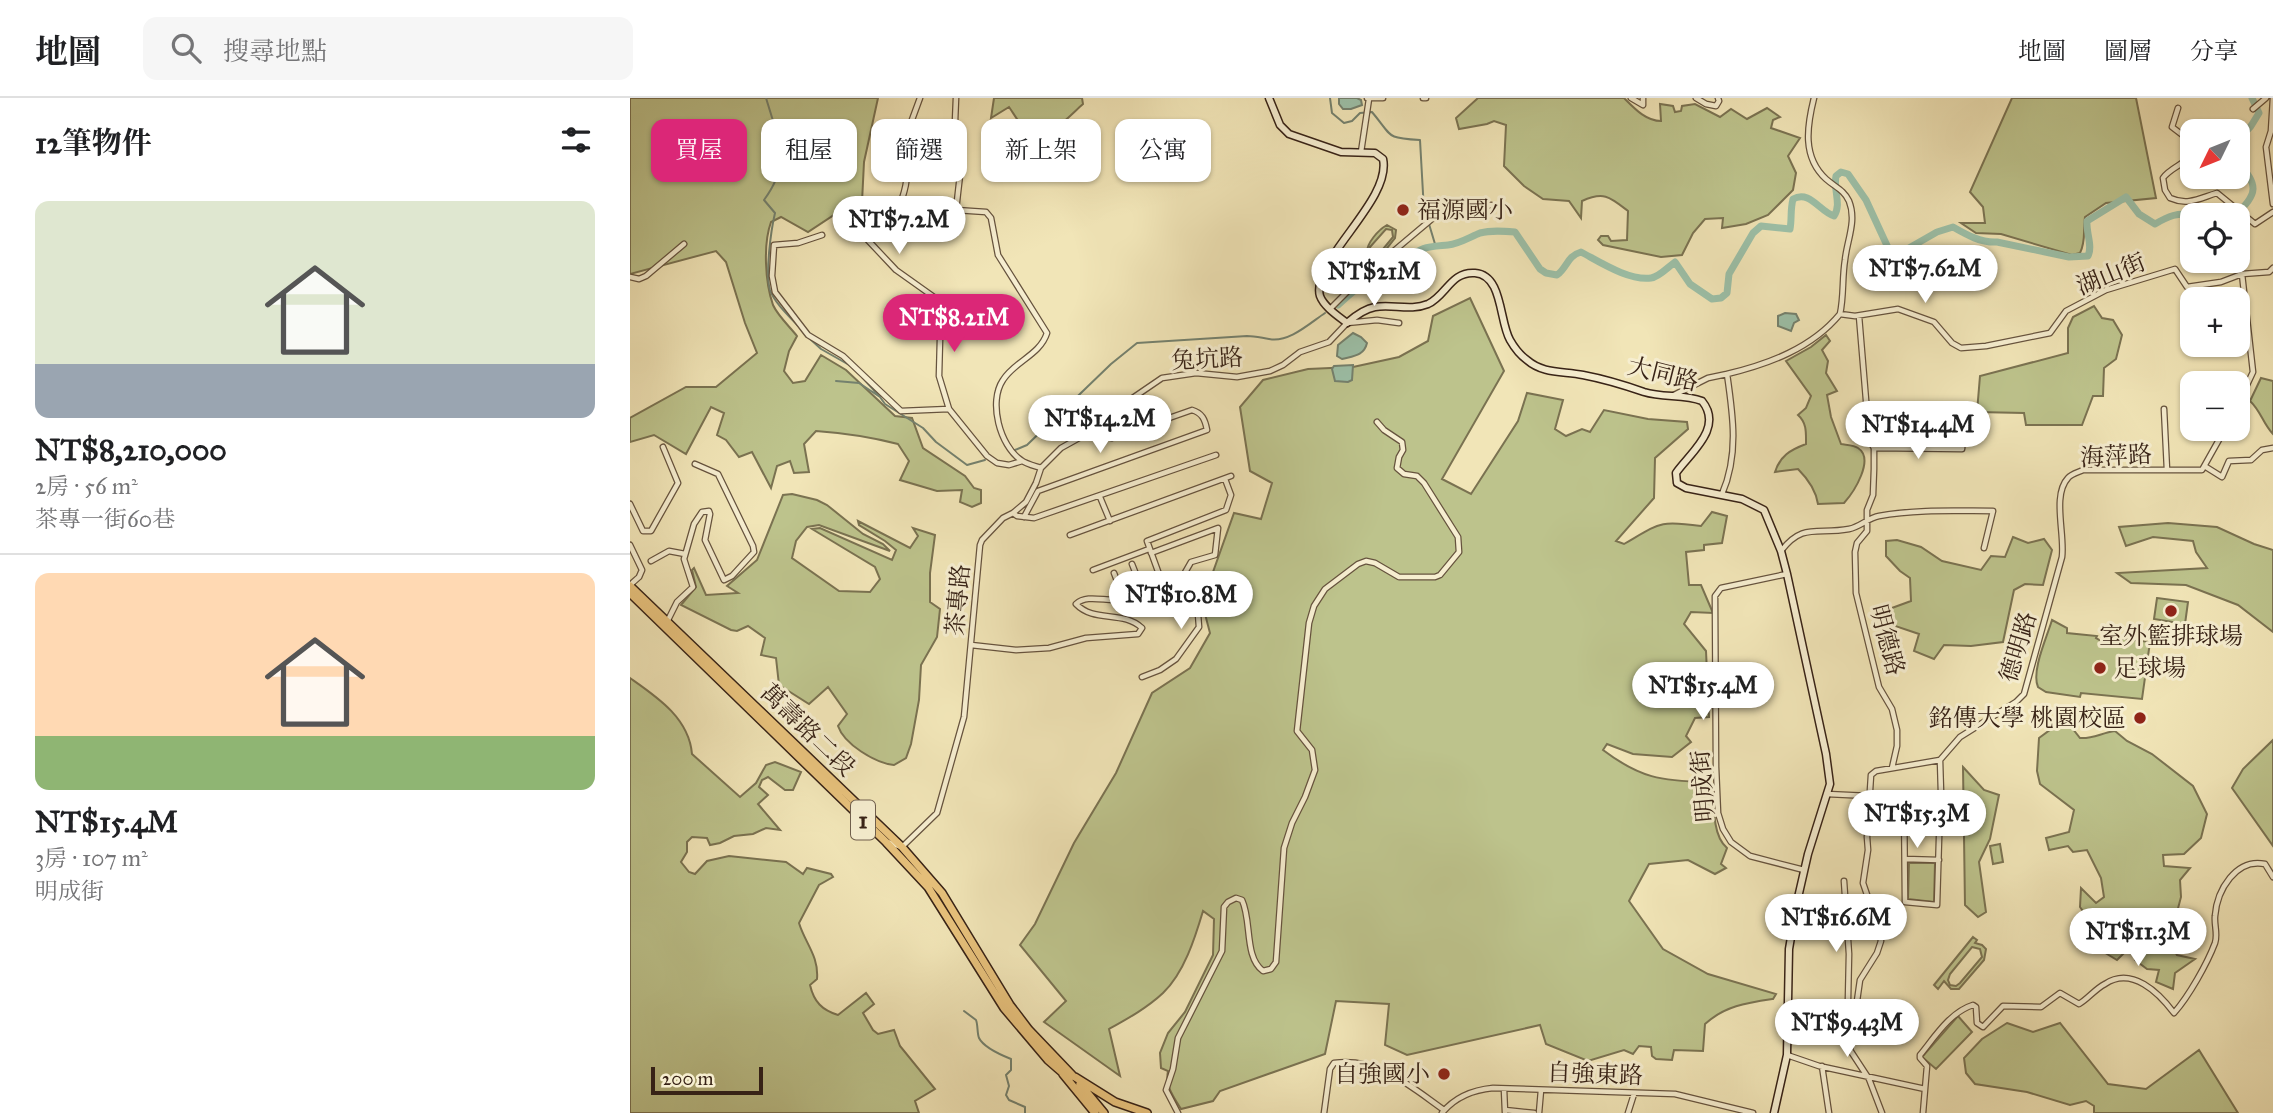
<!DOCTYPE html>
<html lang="zh-TW">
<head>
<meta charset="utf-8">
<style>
	:root { --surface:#fff; --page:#f6f6f6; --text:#202124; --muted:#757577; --line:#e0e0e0; --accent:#db2777 }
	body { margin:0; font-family:"IM FELL Great Primer","Noto Serif TC",serif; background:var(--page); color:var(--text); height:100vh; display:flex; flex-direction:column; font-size:26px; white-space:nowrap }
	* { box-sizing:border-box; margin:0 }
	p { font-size:23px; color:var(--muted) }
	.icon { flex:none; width:38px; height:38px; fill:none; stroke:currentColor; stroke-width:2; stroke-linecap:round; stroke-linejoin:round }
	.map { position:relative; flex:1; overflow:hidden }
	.sheet { display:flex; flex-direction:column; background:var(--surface); width:630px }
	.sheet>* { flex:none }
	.hud { position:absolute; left:21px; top:21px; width:665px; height:63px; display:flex; gap:14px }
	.needle { width:46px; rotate:227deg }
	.buttons { position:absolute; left:1550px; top:21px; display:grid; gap:14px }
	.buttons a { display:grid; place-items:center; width:70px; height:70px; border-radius:14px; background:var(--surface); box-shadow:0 2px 5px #0004; font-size:35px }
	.scale { position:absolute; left:21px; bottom:18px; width:112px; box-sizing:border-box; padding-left:7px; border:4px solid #372216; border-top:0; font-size:19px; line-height:24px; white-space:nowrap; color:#372216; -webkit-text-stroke:5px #f6eed0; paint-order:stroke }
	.price { position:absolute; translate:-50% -60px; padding:0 16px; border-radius:24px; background:#fff; color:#222; font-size:23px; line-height:46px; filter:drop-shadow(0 2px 4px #0008) }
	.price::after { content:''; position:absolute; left:50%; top:42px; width:21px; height:16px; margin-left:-10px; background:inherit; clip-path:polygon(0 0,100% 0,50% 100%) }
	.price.current { background:var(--accent); color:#fff }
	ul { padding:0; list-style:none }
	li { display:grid; align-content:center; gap:14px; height:371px; padding:0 35px }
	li+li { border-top:2px solid var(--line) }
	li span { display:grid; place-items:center; height:217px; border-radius:14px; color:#555 }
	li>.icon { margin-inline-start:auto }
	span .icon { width:126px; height:126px; fill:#fffc; stroke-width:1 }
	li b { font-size:30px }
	h2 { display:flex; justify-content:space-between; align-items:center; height:84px; padding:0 35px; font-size:30px }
	.tag { padding:0 24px; border-radius:14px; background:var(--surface); box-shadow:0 2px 5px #0004; font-size:24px; line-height:63px }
	.tag.current { background:var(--accent); color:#fff }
	header { display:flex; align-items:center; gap:42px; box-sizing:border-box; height:98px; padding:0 35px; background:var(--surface); border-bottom:2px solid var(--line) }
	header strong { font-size:33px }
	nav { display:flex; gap:38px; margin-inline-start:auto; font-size:24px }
	.search { width:490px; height:63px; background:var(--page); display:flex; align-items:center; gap:18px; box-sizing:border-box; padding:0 24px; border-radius:14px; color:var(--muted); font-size:26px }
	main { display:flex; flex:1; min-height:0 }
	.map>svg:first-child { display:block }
	.green { fill:#bdc38c; stroke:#7a7251; stroke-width:2; fill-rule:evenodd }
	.water { fill:#9cc0a8; stroke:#74816e; stroke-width:2 }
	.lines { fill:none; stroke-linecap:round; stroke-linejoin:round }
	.stream { stroke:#74816e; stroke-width:2 }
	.river { stroke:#9cc0a8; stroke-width:7 }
	.street-casing { stroke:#66533e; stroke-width:7 }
	.secondary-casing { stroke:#372216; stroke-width:9 }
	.primary-casing { stroke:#372216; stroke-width:10 }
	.street { stroke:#f6eed0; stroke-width:4.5 }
	.secondary { stroke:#f6eed0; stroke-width:6 }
	.primary { stroke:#e8c27c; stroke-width:7 }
	.poi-dot { fill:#8f2418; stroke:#f6eed0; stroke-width:2.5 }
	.labels { text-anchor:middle; stroke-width:6; stroke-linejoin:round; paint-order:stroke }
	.shield { fill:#f6eed0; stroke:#705f4e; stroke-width:2 }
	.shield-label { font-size:23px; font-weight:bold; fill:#372216 }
	.poi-label { font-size:24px; fill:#372216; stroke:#f6eed0; text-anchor:start }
	.street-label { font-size:24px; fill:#372216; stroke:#f6eed0 }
</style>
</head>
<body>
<header>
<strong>地圖</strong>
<div class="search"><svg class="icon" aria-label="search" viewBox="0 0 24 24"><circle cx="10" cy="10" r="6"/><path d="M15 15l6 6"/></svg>搜尋地點</div>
<nav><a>地圖</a><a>圖層</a><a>分享</a></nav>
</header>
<main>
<section class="sheet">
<h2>12筆物件<svg class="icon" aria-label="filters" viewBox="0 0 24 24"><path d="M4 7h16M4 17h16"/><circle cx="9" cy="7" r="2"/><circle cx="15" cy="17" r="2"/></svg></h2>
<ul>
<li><span style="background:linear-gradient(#dfe7d0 75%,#9aa5b1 0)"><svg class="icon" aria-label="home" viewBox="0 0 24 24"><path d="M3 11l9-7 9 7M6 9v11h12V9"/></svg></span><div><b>NT$8,210,000</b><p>2房 · 56 m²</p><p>茶專一街60巷</p></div></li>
<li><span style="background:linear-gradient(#ffd9b3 75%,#8fb573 0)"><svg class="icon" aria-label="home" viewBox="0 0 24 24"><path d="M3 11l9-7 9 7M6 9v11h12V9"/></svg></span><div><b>NT$15.4M</b><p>3房 · 107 m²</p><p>明成街</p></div></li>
</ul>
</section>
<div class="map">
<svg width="1643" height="1015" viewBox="0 0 1643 1015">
	<rect width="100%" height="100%" fill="#f1e5b7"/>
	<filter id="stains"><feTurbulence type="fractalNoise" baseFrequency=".00286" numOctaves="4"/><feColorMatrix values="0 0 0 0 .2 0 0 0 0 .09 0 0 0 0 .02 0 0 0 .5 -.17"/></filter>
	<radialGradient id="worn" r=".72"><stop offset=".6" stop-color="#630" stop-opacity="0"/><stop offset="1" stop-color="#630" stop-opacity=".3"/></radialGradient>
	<path class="green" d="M0,0H248L234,64L232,104L204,117L178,134L151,119L141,124C133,146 135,184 143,207C148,218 160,229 167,238L159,253L154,273L163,285L175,283L191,257L216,272L265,318L282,320L293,350L335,378L344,390L351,392V405L342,409L330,404L332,392L307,393L270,382L279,363L268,346C241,339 214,335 186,333L174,346L179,374L164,375L160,363L147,368L141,390L122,354L109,359L96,342L87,337L94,315L81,309L56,356L24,337L0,344V320L56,289H86L127,255L115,225L96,164L86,153L0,176Z
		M364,0H452L453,6C439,18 416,47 396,32C390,27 384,16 379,9L361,20Z
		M848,0H994C1005,11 1016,23 1031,23L1030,6L1043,8L1045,14L1051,13L1052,8L1065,6L1090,19L1101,11L1117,21L1137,10L1150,19L1143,22L1141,30L1170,40L1158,58L1166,75L1163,92L1138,117L1116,126L1092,130L1093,120L1075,121L1063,135L1052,157L1031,159L973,147L968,142L971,138H978L981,143L997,142L998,113C980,99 974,93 952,103L951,120L939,103L913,101L894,88L874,68L876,27L864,23L857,26L829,31L826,20Z
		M1382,0H1506L1526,100L1476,105L1455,119C1453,133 1456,143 1450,155L1442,157L1371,136L1346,135L1331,125H1355L1353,109L1340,94Z
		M757,127L766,132L765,140L750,159L742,160L737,154C737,145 748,132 757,127ZM756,131L762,132L763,139L749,156H742L740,149Z
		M840,200L874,273L812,381L841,396L888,323L897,295L933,302L925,331L936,338L952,331L960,334L974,312L1018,321L1057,324L1058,331L1025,360L1024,400L986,443L994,446C1030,425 1029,422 1071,428L1082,414L1097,418L1092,445L1074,447V452L1056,454L1059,487H1071L1083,515L1061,514L1054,526L1076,553L1079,619L1065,620L1056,638L1061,644L1042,659L1003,656L977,646L973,652C1010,680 1031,683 1077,684L1076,693L1084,695C1084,712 1083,738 1097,750L1091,766L1096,770L1085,776L1058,762L1019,766L999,803L1033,851L1078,876L1146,896L1143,901C1116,905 1095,908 1075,926L1073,953L1044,952L1042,962L1026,961L1022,958L1021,949L1009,948L1003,956L994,952L958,963L916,946L910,927L777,957L755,947L759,906L706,903L695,956L590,993L583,1003L551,1011C543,998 535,988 538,973L531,970L530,955L538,935L555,914L583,857L584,821L573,813C565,840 554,875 533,895C517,910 497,921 479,931L490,978L414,924L436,903L390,847L405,826L444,745L486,675L522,595L560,570L580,535L569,493L578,488L604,415L631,421L642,385L620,373L610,309L633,282L678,271L723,269L769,259L798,243L803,218Z
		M1464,208L1472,220L1483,222L1492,237L1486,261L1474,270L1473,298H1463L1452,327H1396L1394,315L1347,314L1350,278L1438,255V230L1443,219Z
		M1196,237L1200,243L1192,252L1198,263L1196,275L1207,293L1197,297L1201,319L1211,346C1216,347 1224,347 1228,350C1245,361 1224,394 1214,405L1188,406C1186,393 1177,380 1168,371L1145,374C1150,358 1160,352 1176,346C1176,335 1177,325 1168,317L1176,310L1181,298L1156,263L1181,249Z
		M1631,280L1643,283V336C1633,326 1631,313 1620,303Z
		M162,396L187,402L197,407L233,436L253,446L260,453L189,427L177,429L166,443L162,460L209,493L240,494L250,481L245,469L182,431L190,430L262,462L266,452L255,443L229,427L228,423L280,450L288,438L283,430L305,437L300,475V504L310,511L307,539L291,567L289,602L281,646L276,660L264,667C245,665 214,646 208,628L217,616L198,589L179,606L149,587L146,560L131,557L135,540L118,528L107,533L101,532L51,507L66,489L62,472L64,470L76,497L108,495L97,488L127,462L153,397Z
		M1538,425L1587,429L1624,446L1643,452V534L1608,507L1556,487L1501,485L1487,475L1577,470L1566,454L1563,443L1523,439L1496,448L1489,429Z
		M1383,439L1398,445L1414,441L1422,452L1413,487L1395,486L1384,492L1373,544L1341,548L1314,547L1304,561L1284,553L1289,536L1265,528L1251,514L1281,503L1280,480L1270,473L1256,458V443L1267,442L1291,449L1312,463L1351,472L1361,458L1375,459Z
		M1527,500L1558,504L1555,526L1524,521Z
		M1422,522L1437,530V535L1467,538L1466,540L1475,545L1486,544V540L1520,544L1512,601L1451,595L1450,599L1416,594L1408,589C1401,573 1417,539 1422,522Z
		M0,580C27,599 59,620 62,656L110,699L126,685L136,667L145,664L171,674L163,692H155L138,679L132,682L129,689L138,697L128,706L150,732L136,730L123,736L104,738L90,745L80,747L77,740L62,739L57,744V754L51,764L59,774L65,776L77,763L99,758L156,764L173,776L177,770L201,776L203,779L189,787L169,825C175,845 189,858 187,881L180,887C184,904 192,912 208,917L236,895L244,906L233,915L243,932L248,936L264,932L270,948L305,991L285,1003L289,1015H0Z
		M1439,626L1450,640C1463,641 1471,635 1485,633L1497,643L1522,656L1563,688L1577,716L1571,740L1554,756L1533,757L1534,768L1560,770L1550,782L1551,799L1546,818L1550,838L1541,846L1547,857L1565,861L1545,875L1543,891L1526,884L1529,872L1517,871L1505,862C1503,842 1508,837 1517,821L1501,823L1503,835L1494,843L1495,854L1487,862L1444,836L1460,823L1450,809L1451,790L1466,805L1474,799L1471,780L1457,752L1443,754L1438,748L1419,752L1416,740L1439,734L1444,712L1410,686L1407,673L1409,640L1424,629Z
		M1643,642V748L1602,690L1613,671Z
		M1333,669L1354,692L1369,697L1360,741L1349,764L1356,814L1348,819L1335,807Z
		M1370,746L1373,764L1363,766L1360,748Z
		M1279,765H1305L1304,804L1278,801Z
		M1343,839L1347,842L1345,845L1352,847L1356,851L1354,862L1329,891H1321L1314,883L1308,891L1304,887ZM1342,849L1350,851L1352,859L1330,885L1326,888L1320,887L1318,882L1320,876Z
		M1328,918L1342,934L1306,971L1292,959Z
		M1377,925L1403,934L1430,925L1478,986L1516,991L1569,952L1608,1015H1464V1008L1456,1003L1440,1007L1397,994L1345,986L1336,975L1334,960L1352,941Z"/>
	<path class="water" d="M709,0H727L731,2L732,7L721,11H713L709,6Z
		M550,42L555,46V51L548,61L543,62L538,56L541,49Z
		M1155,215L1166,216L1169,222L1164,225L1161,233L1148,228V218Z
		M723,235L731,239L737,245C734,258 723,258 712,261L707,258L708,247Z
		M723,267L722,282L718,284L705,283L702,271L704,268Z"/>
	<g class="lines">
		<path class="stream" d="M136,0L144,26L142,42C158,61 147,84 134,102L145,115C141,132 135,176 140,192C145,206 161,220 171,231
			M700,0L702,15L714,25L722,23L730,15L742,14C763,39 755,40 790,42L794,113L797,121
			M799,126L805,146
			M179,240L191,251L221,268
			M232,279L250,299
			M206,283L229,285L250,299L255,306L293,330L306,344L337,367L355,362
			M385,352L397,347L481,266L507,245L617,238C625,238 632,240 639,241C659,245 680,225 695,215
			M334,913L346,922C348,927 347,935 349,940C354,950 371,957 381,961V972L376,977L379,988L376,997L379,1002L395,1009V1015"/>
		<path class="river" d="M1608,42L1621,28L1629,15L1622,0
			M1605,117C1628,97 1629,86 1608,65
			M708,207C736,183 727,184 763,190L770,184L776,162C792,148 798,149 818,147C829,146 840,139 850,135C861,132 873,133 885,134L910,171L916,175L927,177C937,170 937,158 951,154C970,164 999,183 1021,180C1029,179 1038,169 1045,164L1060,186L1082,201L1091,200L1097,195L1099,176L1123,135L1131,128L1160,131C1162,121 1160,113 1163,101C1180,92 1189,113 1204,118C1212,106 1203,92 1206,78L1211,74L1218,76L1236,102L1266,167H1272L1279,150L1307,134L1323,129C1337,137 1351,145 1367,144L1439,159L1458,158C1463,148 1456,135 1457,123L1496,99L1509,116L1525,126C1537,119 1549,113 1563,118"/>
		<defs>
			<path id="street" d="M326,0L324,48L330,77L326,112L356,114L361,120L368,157L417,235C410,257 385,263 373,282C358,304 370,348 391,362C396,366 405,368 411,370
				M737,0H753
				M793,0H796
				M1001,0L1013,7V0
				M1066,0L1076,6L1086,8L1089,3L1088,0
				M1184,0C1177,28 1172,59 1196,81C1205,89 1214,92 1219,103C1227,123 1217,142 1215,162C1212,180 1214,198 1210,216
				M1643,0L1641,33L1636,49L1643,106
				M1548,10L1542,29L1563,45
				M1623,11L1636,0
				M731,54L739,1
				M1563,55C1556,66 1541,69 1533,80L1535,92L1540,100C1558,108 1570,100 1587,95L1625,126L1643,114
				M266,118C273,97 284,77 269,57L290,0
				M218,121L266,172L311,204L309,278L319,311L357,358L367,365L379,367L392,363
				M192,137L168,145L144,147L142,178L145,194L178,237L213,258L271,313L319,311
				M0,179L9,181L16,178L54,146
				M700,211L727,184L809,115L861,107
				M1229,218L1237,314L1236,337L1244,350V371L1243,397L1237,412V433L1227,445L1225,454L1226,495L1249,589L1262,611L1267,632V648L1262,670
				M1044,297L1078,280L1097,276
				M1608,306L1623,274L1612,176
				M1534,311L1537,372
				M1242,345L1254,331L1331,333L1333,340L1332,351L1244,350
				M1576,369L1592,379L1599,363L1621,362L1632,352L1643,350
				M1092,396C1109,357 1103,317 1097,276C1139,266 1182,250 1210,216L1225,218L1268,211L1304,224L1322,245L1331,250L1356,248L1420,235L1436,213L1476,192L1545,171L1557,189L1591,184L1612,176L1639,174L1643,170
				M470,399L480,423
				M0,406L13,433H21L48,385L33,349
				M383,415L387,418L404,420L586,357
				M394,419L408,393L577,332C575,321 572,315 562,312L482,340L458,335
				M440,437L601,378
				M0,447L12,472L9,479L0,487
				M1151,453C1173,424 1188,437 1219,431C1230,429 1238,420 1249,418C1286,411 1326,413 1363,413L1354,450
				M521,455L588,430L585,457L561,464L553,478
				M21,463L39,453L55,456
				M502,466L513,494
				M463,472L519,451
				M484,475L494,501
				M1157,476L1091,490L1085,498L1086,669L1088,715L1093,731L1101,744L1120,758L1174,772
				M538,501L517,443L596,412L601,397L595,381
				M37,524L47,504L63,489L54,461L64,426L72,414L79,413L80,416L75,442L94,482L102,478L124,454L123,448L88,376L65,366
				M341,547L386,552L419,550L456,540L508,536L512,530C493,512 464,525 446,506C458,495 478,505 494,501L553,478
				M512,579L530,572L546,561L569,529L568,516L553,478
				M1197,696L1302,701L1306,707L1314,706L1316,699L1311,695L1310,662L1330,639L1386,604L1394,596L1432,459C1435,436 1422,397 1438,380C1441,376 1449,374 1453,372H1572L1595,331
				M1274,700L1275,804L1307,807L1310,708
				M257,744L272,749L307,715L334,619L350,447L352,442L373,420L383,415L396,404L406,385L411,370L431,350L458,335L491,308L532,280L566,275L607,279L640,273L653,267L670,254L699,244L717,225L747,222L769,225
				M1275,761L1309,762
				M1214,783L1219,856L1218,902L1223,921
				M1157,957L1189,968L1295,991
				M1192,968L1199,1015
				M874,991L875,1014
				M875,1012L904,1015
				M548,1015L536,992L543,971L548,940L592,853L594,809L598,804L606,800L612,802C622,823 614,859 633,873L641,871L646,864L654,750L662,725L675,699L685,672L682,652L667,633L679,525L684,508L695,491L728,466L736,463L745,465L769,479H805L810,477L829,454L828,439L794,385L787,378L774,376L767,370L769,359L773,352L772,344L754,332L747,324
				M694,1015L700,971L704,965C748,959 780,988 814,1012
				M812,1015C825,999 842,992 863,990L1045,996L1123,1015
				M909,1015L911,992
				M998,1015L1004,996
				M1252,1015L1239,981L1220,952L1230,882L1247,855L1251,843L1249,832L1233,785L1238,752L1237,739L1241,677L1246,673L1310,662
				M1293,1015L1297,968L1290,960V957C1304,940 1320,914 1343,907L1346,909L1347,925L1353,929L1373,908L1411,909L1430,895L1449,906C1458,901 1465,891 1475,886C1502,868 1529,895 1544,915C1559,898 1577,866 1585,845C1588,836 1584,827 1585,818C1587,792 1606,760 1635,766L1643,779"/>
			<path id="secondary" d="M639,0L650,27L659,36L711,54L745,55L753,61C762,103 680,163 690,198C694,209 708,218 717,225C725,218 734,211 745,209C762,206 781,213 798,206C816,198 821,173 845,175C873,177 869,223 880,242C884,249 890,257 897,262C913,276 933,273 953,277C974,281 994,287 1014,294C1033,300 1054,296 1072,303C1094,330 1060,355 1046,375L1047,385L1056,390L1112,401L1134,412L1151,453L1157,476L1196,656L1200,686L1178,756L1167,804L1159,851L1157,957L1144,1015"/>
			<path id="primary" d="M0,488L272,749L312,795L380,907L399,932L442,977
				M0,495L256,744L298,789L374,910L418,962L433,975L445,979L485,1004L517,1015
				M433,976L465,1015
				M450,986L474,1015"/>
		</defs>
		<use href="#street" class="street-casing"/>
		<use href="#secondary" class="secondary-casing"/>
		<use href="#primary" class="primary-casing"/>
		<use href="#street" class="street"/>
		<use href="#secondary" class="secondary"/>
		<use href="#primary" class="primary"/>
	</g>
	<g class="poi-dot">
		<circle cx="773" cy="112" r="7"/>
		<circle cx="1541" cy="513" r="7"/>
		<circle cx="1470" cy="570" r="7"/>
		<circle cx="1510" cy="620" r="7"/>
		<circle cx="814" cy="976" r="7"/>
	</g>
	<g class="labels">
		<rect class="shield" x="221" y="702.5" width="24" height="39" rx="5"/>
		<g class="shield-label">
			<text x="233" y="730">1</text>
		</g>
		<g class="poi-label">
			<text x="787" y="120">福源國小</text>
			<text x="1541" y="546" text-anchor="middle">室外籃排球場</text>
			<text x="1484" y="578">足球場</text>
			<text x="1496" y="628" text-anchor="end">銘傳大學 桃園校區</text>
			<text x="800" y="984" text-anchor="end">自強國小</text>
		</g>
		<g class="street-label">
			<text transform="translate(1481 176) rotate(-22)" y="8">湖山街</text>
			<text transform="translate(577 261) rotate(-3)" y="8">兔坑路</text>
			<text transform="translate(1033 276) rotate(14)" y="8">大同路</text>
			<text transform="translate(1486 358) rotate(-3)" y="8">海萍路</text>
			<text transform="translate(328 502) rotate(-85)" y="8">茶專路</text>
			<text transform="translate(1257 542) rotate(75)" y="8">明德路</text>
			<text transform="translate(1388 549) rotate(-73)" y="8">德明路</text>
			<text transform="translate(178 632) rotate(44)" y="8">萬壽路二段</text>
			<text transform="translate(1073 688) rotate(-95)" y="8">明成街</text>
			<text transform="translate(965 976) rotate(2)" y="8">自強東路</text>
		</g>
	</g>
	<rect width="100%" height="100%" filter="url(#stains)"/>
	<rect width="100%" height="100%" fill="url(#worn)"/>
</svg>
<div class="buttons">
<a><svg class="needle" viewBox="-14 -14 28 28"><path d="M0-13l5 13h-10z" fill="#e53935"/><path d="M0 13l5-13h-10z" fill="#757577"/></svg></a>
<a><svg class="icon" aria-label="locate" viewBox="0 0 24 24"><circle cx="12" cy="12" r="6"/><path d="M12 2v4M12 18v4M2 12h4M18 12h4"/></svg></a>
<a>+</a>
<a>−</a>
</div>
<div class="scale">200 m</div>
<b class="price" style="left:269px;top:158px">NT$7.2M</b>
<b class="price" style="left:1295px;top:207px">NT$7.62M</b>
<b class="price" style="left:744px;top:210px">NT$21M</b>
<b class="price current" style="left:324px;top:256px">NT$8.21M</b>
<b class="price" style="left:470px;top:357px">NT$14.2M</b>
<b class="price" style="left:1288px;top:363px">NT$14.4M</b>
<b class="price" style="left:551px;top:533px">NT$10.8M</b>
<b class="price" style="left:1073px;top:624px">NT$15.4M</b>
<b class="price" style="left:1287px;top:752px">NT$15.3M</b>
<b class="price" style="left:1206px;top:856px">NT$16.6M</b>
<b class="price" style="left:1508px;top:870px">NT$11.3M</b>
<b class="price" style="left:1217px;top:961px">NT$9.43M</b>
<div class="hud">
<a class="tag current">買屋</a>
<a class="tag">租屋</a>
<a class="tag">篩選</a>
<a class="tag">新上架</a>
<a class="tag">公寓</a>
</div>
</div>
</main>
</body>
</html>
